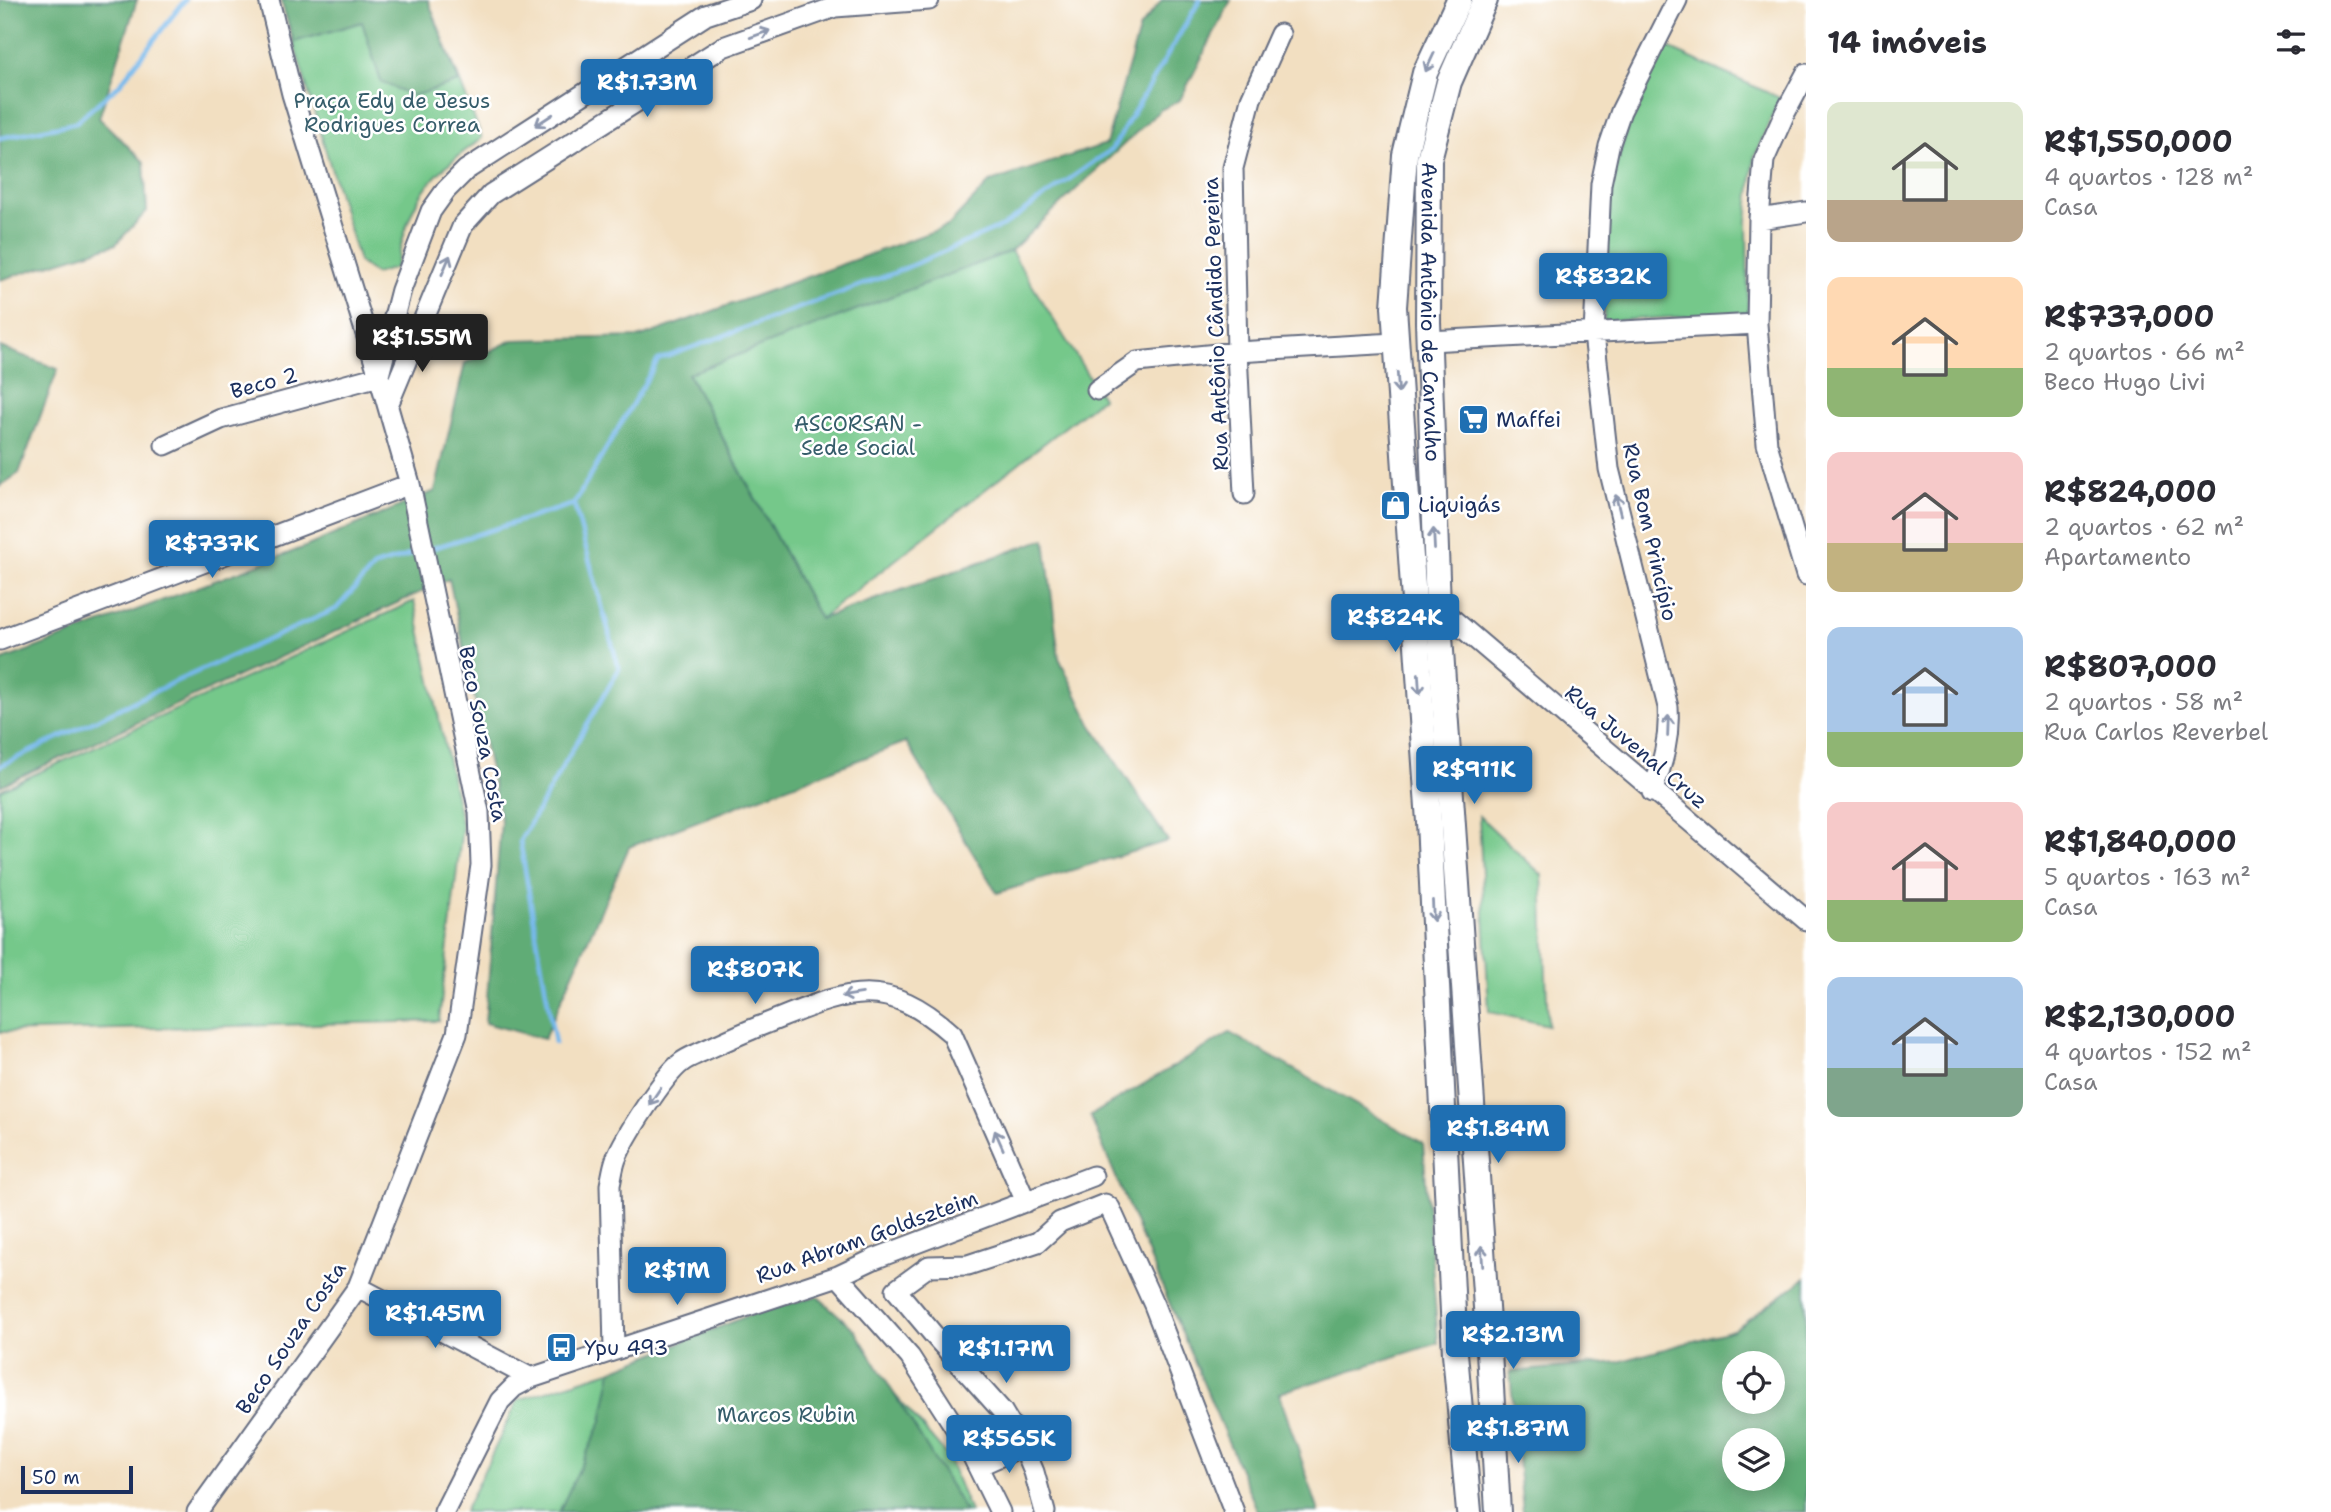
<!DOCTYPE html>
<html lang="pt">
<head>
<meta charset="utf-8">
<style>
	:root { --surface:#fff; --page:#f2f2f3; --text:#2b2b33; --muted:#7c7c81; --accent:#1f6fb2 }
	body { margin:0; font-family:"Shantell Sans",sans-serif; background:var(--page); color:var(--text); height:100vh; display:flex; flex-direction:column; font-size:26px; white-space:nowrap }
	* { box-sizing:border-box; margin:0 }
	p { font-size:23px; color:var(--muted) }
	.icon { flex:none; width:38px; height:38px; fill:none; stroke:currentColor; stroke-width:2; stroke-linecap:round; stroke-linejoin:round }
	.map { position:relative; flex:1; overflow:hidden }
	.side { display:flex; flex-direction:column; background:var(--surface); width:525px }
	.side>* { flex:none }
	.controls { position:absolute; left:1722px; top:1351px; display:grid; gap:14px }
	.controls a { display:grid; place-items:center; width:63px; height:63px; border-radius:50%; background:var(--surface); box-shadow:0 4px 18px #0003; font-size:35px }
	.scale { position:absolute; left:21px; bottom:18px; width:112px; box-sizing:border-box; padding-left:7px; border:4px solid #1b2f5e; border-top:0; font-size:19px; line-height:24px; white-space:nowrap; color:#1b2f5e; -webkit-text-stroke:5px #fff; paint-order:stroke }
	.price { position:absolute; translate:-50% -60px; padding:0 16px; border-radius:7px; background:var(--accent); color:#fff; font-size:23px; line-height:46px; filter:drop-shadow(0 2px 4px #0008) }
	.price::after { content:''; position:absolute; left:50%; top:42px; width:21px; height:16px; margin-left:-10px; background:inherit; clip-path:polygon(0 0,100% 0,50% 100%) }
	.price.active { background:#222; color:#fff }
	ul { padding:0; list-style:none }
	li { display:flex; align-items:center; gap:21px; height:175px; padding:0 21px }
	li span { display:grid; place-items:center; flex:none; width:196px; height:140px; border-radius:14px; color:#555 }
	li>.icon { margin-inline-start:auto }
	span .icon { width:84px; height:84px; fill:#fffc; stroke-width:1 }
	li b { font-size:30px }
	h2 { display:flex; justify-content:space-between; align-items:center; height:84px; padding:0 21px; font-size:30px }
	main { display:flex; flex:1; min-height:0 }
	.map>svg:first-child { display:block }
	.green { fill:#75c88a; stroke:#487c74; stroke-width:2 }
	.forest { fill:#60ac76; stroke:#3e6e6a; stroke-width:2; fill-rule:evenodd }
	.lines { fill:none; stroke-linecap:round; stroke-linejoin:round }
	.stream { stroke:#77b9ec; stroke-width:4.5 }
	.minor-casing { stroke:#666d81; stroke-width:23 }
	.major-casing { stroke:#666d81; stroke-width:28 }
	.minor { stroke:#fff; stroke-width:19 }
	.major { stroke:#fff; stroke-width:24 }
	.oneway { stroke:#8d97ae }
	.labels { text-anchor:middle; stroke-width:5; stroke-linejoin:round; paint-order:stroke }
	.park-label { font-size:21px; fill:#365d6b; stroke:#fff }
	.street-label { font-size:21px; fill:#1b2f5e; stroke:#fff }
	.poi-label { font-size:21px; fill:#1b2f5e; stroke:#fff; text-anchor:start }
</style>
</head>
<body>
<main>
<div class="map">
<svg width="1806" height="1512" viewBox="0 0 1806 1512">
	<rect width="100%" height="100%" fill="#fff"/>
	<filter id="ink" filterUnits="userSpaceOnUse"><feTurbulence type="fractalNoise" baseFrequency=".0143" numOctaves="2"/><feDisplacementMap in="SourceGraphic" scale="14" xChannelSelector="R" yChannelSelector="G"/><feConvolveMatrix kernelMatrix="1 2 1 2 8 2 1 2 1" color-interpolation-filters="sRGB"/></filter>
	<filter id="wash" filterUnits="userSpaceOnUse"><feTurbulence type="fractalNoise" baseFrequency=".00686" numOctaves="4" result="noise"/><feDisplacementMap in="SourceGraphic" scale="28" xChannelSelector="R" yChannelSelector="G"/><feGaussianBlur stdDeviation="1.57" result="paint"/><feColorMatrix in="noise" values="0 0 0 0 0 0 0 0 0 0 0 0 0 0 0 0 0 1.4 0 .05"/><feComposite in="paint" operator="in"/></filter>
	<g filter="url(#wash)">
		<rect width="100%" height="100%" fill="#f2dfc1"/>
		<path class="green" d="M281,0H428L482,138C461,154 435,172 421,195C407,217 402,243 395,268L375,274L359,262Z
			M1664,46L1780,98L1754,158L1747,221L1748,313L1604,321L1610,187L1635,101Z
			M1011,251L1102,398L820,619L688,373Z
			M414,601L462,827L439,1021L0,1032V790Z
			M1479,816L1542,875L1548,1025L1489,1012Z
			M818,1305L948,1457L970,1512H464L518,1400Z"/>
		<path class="forest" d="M0,0H137L99,118L144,162L147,211L116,244L0,280Z
			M281,0H428L459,82L413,96L381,82L362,22L294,42Z
			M1162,0H1231L1180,100L1160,110L1011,251L688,374L820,619L1045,539L1059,658L1091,724L1168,841L997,893L906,742L629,847L544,1039L485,1023L501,821L449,579L0,786V661L305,547L435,491L465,363L513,340L641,337L948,226L990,182L1106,144L1140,27Z
			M0,347L58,369L19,473L0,486Z
			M1230,1033L1423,1143L1438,1343L1279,1393L1319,1512H1258L1090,1116Z
			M1806,1278V1512H1523L1510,1372L1618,1362L1733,1330ZM1734,1363H1773V1402H1734ZM1734,1440H1773V1479H1734Z
			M817,1296L855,1330L966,1512H559L602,1421L612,1370L747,1316Z"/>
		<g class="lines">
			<path class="stream" d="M0,138L75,123L119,85L185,0
				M430,549L574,504L658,360L894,273L1003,226L1112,149L1200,0
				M0,766L170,684L336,609L375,566L419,552
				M555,1043L520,841L619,669L574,504"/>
		</g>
	</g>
	<g filter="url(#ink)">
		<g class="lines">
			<defs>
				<path id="minor" d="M1806,74L1785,113L1764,160L1759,219L1757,324L1767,444L1806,575
					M1759,219L1806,212
					M1429,341L1757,324
					M379,375L401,290L431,211L446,190L466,170L706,15L751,0
					M1097,390L1137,362L1237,352L1395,343
					M388,405L463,225L491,194L723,47L835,7L929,0
					M165,445L221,419L379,376
					M1244,494L1237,352L1233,168L1251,99L1280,34
					M1438,607L1806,920
					M0,640L410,484
					M1652,792C1663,763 1670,738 1668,707L1609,469L1594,334L1601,184L1609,146L1621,111L1677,0
					M838,1276L910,1357L969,1449L1000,1512
					M358,1287L531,1378
					M614,1349L610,1185C612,1176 613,1167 616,1159C624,1138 664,1075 682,1062C687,1058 695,1055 701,1052C721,1043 740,1034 760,1026C840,995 879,969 952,1034L1026,1202
					M969,1449L1013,1427
					M978,1466L1023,1446
					M197,1512L358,1287L457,1034L481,865L479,812L410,484L379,376L292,94L269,0
					M444,1512L500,1401L514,1387L531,1378L838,1276L874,1259L1093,1176
					M1045,1512L1034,1472L1023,1446L1002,1411L933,1334L896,1290L929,1266L968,1265L1038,1242L1060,1222L1105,1204L1110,1208L1154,1305L1234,1512"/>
				<g id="major">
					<path d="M1459,0L1425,73L1405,155L1394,307L1429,822L1455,1353L1469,1512"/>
					<path id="s1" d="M1485,0L1449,82L1429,159L1428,322L1438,607L1489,1351L1498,1512"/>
				</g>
			</defs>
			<use href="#minor" class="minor-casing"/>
			<use href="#major" class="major-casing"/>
			<use href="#minor" class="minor"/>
			<use href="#major" class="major"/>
		</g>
		<defs><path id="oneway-shaft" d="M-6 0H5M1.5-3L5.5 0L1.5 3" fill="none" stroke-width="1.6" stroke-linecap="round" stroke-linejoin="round" transform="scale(1.75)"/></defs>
		<g class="oneway">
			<use href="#oneway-shaft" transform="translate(760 34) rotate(-20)"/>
			<use href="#oneway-shaft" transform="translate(1430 62) rotate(115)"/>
			<use href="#oneway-shaft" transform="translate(544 120) rotate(147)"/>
			<use href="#oneway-shaft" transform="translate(446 265) rotate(-67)"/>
			<use href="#oneway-shaft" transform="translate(1398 383) rotate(86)"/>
			<use href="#oneway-shaft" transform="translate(1618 505) rotate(-104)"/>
			<use href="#oneway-shaft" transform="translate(1434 539) rotate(-93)"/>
			<use href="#oneway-shaft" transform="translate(1419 684) rotate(86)"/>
			<use href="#oneway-shaft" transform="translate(1668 726) rotate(-88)"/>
			<use href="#oneway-shaft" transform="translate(1433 911) rotate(87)"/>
			<use href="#oneway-shaft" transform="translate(852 995) rotate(171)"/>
			<use href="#oneway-shaft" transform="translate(655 1096) rotate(124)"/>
			<use href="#oneway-shaft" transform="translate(999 1140) rotate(-114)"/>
			<use href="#oneway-shaft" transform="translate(1482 1256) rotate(-94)"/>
		</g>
	</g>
	<defs>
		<symbol id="supermarket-square" viewBox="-11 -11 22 22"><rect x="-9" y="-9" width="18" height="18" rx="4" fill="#1f6fb2" stroke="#fff"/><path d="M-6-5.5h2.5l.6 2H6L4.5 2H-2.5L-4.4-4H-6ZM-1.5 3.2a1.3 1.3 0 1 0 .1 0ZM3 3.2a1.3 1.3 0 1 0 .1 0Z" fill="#fff"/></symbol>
		<symbol id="shop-square" viewBox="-11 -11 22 22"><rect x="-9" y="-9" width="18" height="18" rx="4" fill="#1f6fb2" stroke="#fff"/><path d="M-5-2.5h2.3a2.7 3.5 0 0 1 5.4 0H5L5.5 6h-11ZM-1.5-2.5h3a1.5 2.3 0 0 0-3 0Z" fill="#fff"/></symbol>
		<symbol id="bus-square" viewBox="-11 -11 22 22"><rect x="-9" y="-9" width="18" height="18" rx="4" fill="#1f6fb2" stroke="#fff"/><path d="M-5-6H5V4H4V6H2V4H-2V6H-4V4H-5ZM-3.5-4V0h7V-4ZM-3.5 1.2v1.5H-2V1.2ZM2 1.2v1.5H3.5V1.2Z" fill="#fff"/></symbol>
	</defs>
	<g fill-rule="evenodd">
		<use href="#supermarket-square" x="1456" y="402" width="35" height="35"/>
		<use href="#shop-square" x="1378" y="488" width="35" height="35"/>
		<use href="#bus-square" x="544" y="1330" width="35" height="35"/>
	</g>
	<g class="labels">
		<g class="park-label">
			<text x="392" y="108">Praça Edy de Jesus<tspan x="392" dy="24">Rodrigues Correa</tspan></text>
			<text x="858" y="431">ASCORSAN -<tspan x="858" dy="24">Sede Social</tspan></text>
			<text x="786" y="1422">Marcos Rubin</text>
		</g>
		<g class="street-label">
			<text dy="7" stroke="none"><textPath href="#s1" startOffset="322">Avenida Antônio de Carvalho</textPath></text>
			<text transform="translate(1216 324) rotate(-92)" y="7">Rua Antônio Cândido Pereira</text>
			<text transform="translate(264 383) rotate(-15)" y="7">Beco 2</text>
			<text transform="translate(1650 532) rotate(77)" y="7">Rua Bom Princípio</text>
			<text transform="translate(483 734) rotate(79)" y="7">Beco Souza Costa</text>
			<text transform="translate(1636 747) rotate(40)" y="7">Rua Juvenal Cruz</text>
			<text transform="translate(867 1237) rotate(-20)" y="7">Rua Abram Goldszteim</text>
			<text transform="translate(291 1338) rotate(-56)" y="7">Beco Souza Costa</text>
		</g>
		<g class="poi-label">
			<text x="1496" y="427">Maffei</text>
			<text x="1418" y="512">Liquigás</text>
			<text x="584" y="1355">Ypu 493</text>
		</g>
	</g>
</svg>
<div class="controls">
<a><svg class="icon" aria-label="locate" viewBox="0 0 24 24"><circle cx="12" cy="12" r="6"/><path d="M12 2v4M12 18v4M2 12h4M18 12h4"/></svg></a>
<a><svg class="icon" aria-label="layers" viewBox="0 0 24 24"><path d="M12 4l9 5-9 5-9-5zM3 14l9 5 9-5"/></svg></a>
</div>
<div class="scale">50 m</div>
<b class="price" style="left:647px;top:119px">R$1.73M</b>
<b class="price" style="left:1603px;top:313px">R$832K</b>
<b class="price active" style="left:422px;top:374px">R$1.55M</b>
<b class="price" style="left:212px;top:580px">R$737K</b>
<b class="price" style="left:1395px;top:654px">R$824K</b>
<b class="price" style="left:1474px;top:806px">R$911K</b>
<b class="price" style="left:755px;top:1006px">R$807K</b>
<b class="price" style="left:1498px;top:1165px">R$1.84M</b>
<b class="price" style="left:677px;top:1307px">R$1M</b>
<b class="price" style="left:435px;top:1350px">R$1.45M</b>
<b class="price" style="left:1513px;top:1371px">R$2.13M</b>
<b class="price" style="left:1006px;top:1385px">R$1.17M</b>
<b class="price" style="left:1518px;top:1465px">R$1.87M</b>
<b class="price" style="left:1009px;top:1475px">R$565K</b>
</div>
<section class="side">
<h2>14 imóveis<svg class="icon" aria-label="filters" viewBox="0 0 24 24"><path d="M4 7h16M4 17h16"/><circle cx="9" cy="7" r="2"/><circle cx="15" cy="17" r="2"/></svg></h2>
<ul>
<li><span style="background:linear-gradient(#dfe7d0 70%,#b9a48a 0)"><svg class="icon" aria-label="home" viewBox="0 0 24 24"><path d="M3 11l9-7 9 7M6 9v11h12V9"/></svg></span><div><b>R$1,550,000</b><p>4 quartos · 128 m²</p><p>Casa</p></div></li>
<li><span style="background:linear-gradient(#ffd9b3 65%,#8fb573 0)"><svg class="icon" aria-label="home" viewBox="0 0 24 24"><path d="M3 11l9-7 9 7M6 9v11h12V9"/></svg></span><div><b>R$737,000</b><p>2 quartos · 66 m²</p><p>Beco Hugo Livi</p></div></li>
<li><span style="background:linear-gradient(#f6c9c9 65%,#c2b280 0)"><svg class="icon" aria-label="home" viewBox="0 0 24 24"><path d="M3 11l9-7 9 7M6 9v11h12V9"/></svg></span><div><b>R$824,000</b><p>2 quartos · 62 m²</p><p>Apartamento</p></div></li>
<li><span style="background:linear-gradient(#a9c7e8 75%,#8fb573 0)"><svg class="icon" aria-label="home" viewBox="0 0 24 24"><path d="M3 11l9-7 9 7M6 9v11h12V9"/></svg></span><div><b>R$807,000</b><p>2 quartos · 58 m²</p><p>Rua Carlos Reverbel</p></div></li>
<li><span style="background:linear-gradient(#f6c9c9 70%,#8fb573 0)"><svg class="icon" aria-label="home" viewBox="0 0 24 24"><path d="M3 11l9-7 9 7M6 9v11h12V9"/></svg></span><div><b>R$1,840,000</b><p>5 quartos · 163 m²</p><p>Casa</p></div></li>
<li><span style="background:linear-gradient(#a9c7e8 65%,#7fa58c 0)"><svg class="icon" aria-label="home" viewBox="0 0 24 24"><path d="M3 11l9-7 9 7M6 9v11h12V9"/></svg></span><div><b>R$2,130,000</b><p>4 quartos · 152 m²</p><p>Casa</p></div></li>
</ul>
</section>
</main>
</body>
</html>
